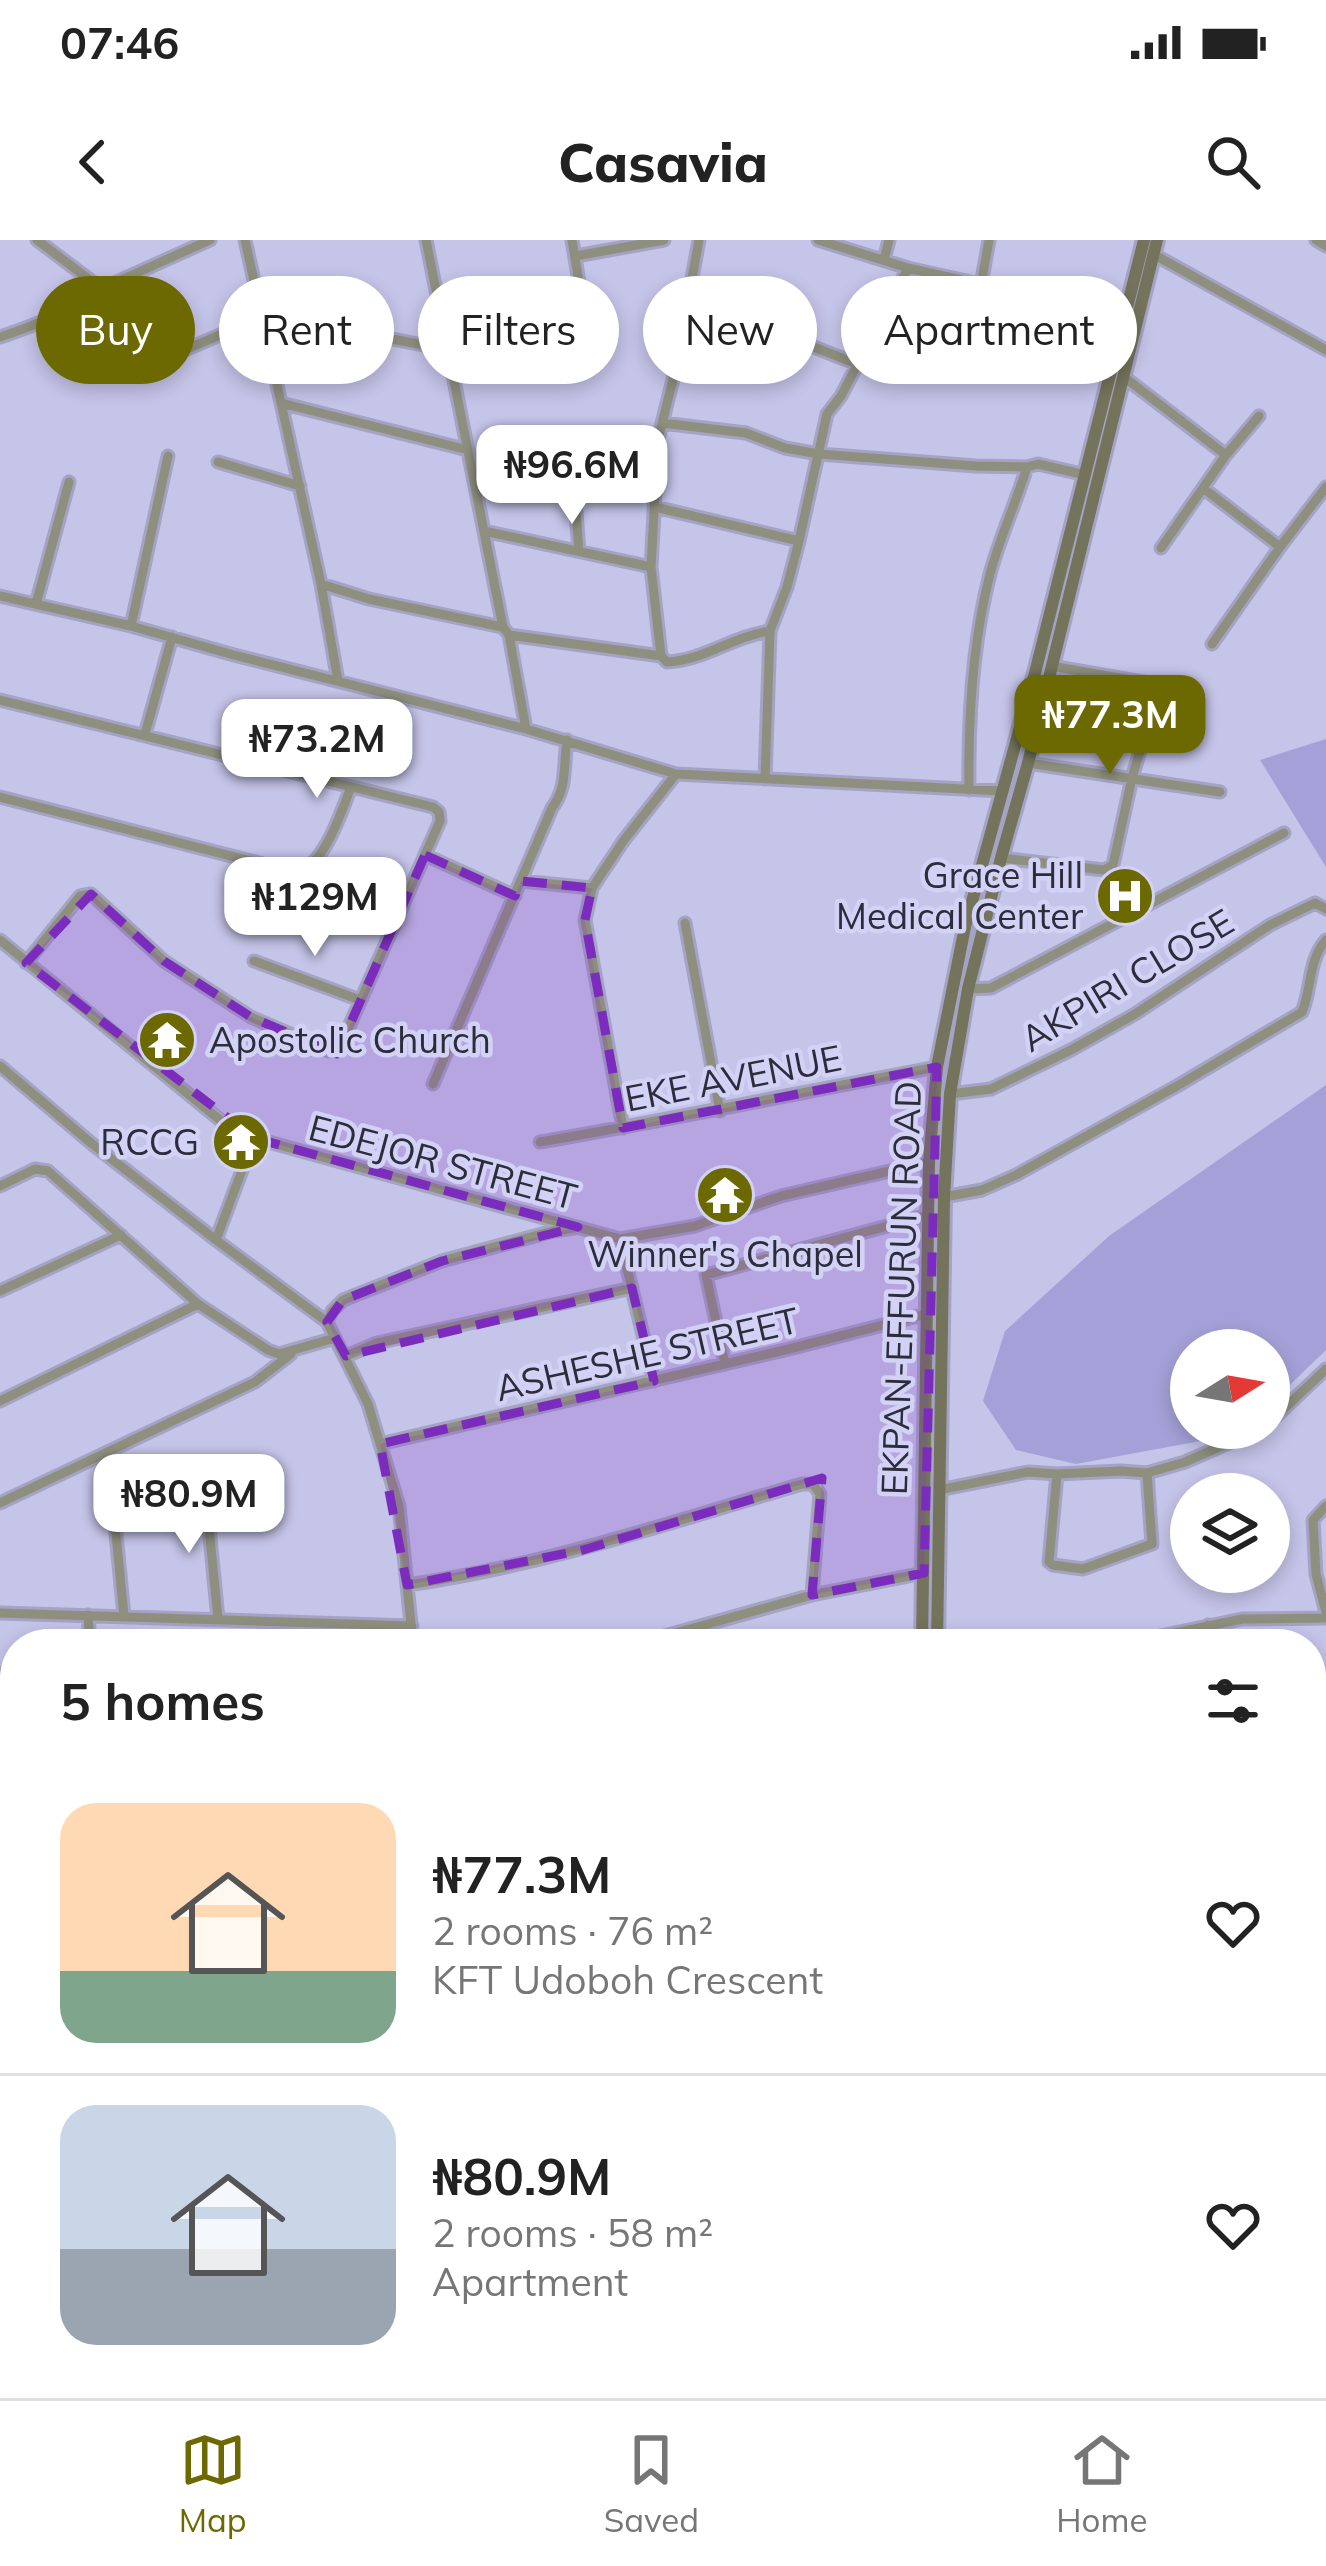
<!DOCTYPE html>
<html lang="en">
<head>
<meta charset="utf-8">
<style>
	:root { --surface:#fff; --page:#f6f6f6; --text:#222; --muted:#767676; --line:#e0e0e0; --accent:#6d6901 }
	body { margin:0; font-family:Mulish,sans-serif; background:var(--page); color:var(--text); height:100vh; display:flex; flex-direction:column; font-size:45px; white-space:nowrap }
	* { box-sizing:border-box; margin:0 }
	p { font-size:39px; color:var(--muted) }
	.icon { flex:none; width:66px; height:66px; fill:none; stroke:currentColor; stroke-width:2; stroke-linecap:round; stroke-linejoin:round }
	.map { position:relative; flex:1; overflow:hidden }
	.side { position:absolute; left:0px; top:1389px; width:1326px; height:771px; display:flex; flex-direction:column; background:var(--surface); border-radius:48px 48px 0 0; box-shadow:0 6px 18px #0003 }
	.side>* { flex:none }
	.hud { position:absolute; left:36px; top:36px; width:1254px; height:108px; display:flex; gap:24px }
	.needle { width:78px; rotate:79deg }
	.tools { position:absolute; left:1170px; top:1089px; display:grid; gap:24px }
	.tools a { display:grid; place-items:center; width:120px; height:120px; border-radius:50%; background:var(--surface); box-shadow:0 6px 18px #0003; font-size:60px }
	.price { position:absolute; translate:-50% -102px; padding:0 27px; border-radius:24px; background:#fff; color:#222; font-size:39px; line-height:78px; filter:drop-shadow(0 3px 6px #0008) }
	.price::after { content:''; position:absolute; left:50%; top:72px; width:36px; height:27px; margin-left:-18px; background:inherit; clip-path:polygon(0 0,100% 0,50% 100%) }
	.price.active { background:var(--accent); color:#fff }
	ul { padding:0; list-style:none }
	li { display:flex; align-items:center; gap:36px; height:300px; padding:0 60px }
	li+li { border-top:3px solid var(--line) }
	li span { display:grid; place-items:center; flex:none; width:336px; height:240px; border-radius:36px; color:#555 }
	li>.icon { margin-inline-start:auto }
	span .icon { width:144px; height:144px; fill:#fffc; stroke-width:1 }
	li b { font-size:51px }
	h2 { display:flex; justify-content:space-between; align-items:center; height:144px; padding:0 60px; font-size:51px }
	.tag { padding:0 42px; border-radius:54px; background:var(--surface); box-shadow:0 6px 18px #0003; font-size:42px; line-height:108px }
	.tag.active { background:var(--accent); color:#fff }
	.status { display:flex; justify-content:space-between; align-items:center; height:84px; padding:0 60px; background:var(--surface); direction:ltr }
	.status svg { height:33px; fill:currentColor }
	header { display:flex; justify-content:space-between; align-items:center; height:156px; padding:0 60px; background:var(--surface); font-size:54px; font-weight:800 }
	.tab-bar { display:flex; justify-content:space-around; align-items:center; height:168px; border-top:3px solid var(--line); background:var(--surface); font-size:33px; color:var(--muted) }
	.tab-bar a { display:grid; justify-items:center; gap:6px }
	.tab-bar .active { color:var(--accent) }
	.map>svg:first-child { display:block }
	.green { fill:#a4a1d8 }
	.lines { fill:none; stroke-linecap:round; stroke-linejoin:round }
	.street-casing { stroke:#a4a3c3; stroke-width:15 }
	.secondary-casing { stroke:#a4a3c3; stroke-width:18 }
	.street { stroke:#8f8f7f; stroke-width:9 }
	.secondary { stroke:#74735b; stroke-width:12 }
	.marked { fill:#7b2cbf; fill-opacity:0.2; stroke:#7b2cbf; stroke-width:9; stroke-dasharray:24 15; stroke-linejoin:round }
	.labels { text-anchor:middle; stroke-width:9; stroke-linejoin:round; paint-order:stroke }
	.poi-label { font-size:36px; fill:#2d2c3b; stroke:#d2d1f6; text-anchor:end }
	.street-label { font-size:36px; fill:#2d2c3b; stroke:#d2d1f6 }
</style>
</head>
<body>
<div class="status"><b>07:46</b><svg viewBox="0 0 49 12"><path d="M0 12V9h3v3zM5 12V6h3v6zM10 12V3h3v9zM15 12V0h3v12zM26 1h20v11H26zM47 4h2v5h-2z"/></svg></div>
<header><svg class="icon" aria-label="back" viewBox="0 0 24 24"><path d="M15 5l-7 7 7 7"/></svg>Casavia<svg class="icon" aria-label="search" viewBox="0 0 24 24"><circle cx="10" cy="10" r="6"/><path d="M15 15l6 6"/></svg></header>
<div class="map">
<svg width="1326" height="2158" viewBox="0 0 1326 2158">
	<rect width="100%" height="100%" fill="#c5c4e9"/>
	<path class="green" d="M1326,499V627L1260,520Z
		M1326,845V1110L1269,1165V1110H1191V1188H1244L1238,1194L1076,1224L1016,1210L983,1161L1005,1091L1109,996Z"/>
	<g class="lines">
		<defs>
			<path id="street" d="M37,0L98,46L112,44L210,0
				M245,0L321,344L338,441
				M426,0L503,387L509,395L526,489
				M818,0L908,28L1126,77
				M1316,0L1326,6
				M1153,14L1326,110
				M576,16L664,0
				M884,20L889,0
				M981,45L989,0
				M688,64L740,78L857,124
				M258,68L330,87L449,110
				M444,86L571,61L580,48L572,0
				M0,97C37,85 68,72 98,46
				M126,135L260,78
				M1124,137L1226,215
				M281,163L468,210
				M662,183L746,193L785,208L819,214L976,226L1027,227L1038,224L1086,235
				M564,194L574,247L579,311
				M218,222L300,246
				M1203,248L1280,307
				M655,267L799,301
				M484,291L651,327
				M1161,308L1226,215L1259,176
				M321,344L369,359L502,387
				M0,356L131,386L234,415L526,489L676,534L1002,551
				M36,364L69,242
				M131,386L168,216
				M509,395L661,416L667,422C705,420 731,397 770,391
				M1212,404L1280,307L1326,247
				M661,416L651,327L658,200L675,131L699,0
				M0,460L433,567L439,572L440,581L340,807L329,811L251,777L164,721L91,654L80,656L26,723
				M145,494L172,397
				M1028,523L1220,552
				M765,539L770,391L787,347L799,301L827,174L841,156L908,28
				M969,550C968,478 972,404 990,334C1000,297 1016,263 1027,227
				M0,557L298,633C325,623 341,573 351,547
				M425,615L515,656
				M1001,618L1104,630L1113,625L1132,538L1158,450L1154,444L1051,426
				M521,641L592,648
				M685,683L720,871
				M0,700L220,880L254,898L620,999L695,986L781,956L929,922
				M254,721L360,760
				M968,749L991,748L1284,593
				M0,826L91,903L216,1000L327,1082L368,1164L399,1266L413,1404
				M433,844L552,568C568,547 563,525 567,500
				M950,854L991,849L1071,810L1135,774L1270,685L1315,663L1326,669
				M623,888L585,680L592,648L624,600L676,534
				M540,902C673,879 804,852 937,827
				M0,946L35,929L48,931L198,1064L268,1110L279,1114L335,1098
				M944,957L982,950L1016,935L1177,846L1302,772C1312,748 1308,720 1326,700
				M620,999L654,1141
				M216,1000L254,898
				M0,1051L121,995
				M327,1082L332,1071L343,1060L442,1021L553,991L574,988
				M346,1116L377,1103L632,1048
				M725,1124L706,1035L928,975
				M0,1161L198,1064
				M1269,1183L1326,1129
				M380,1204L789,1109L926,1074
				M1057,1234L1049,1322L1053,1325L1083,1329L1152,1304L1147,1233
				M205,1247L218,1379
				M939,1250L1028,1232L1057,1234L1121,1231L1147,1233L1185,1222L1263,1188
				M0,1263L255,1142L291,1114
				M1326,1266L1313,1280L1316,1334L1326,1372
				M115,1284L124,1376
				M407,1345C543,1326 671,1282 802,1244H813L820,1254L812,1355
				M0,1373L412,1386
				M88,1375L90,1404
				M1208,1385L1211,1404
				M636,1404L812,1355L924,1333
				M1122,1404L1242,1379L1326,1378
				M0,1433L6,1477
				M0,1567L15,1568
				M0,1668H15
				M1311,1699L1326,1691
				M0,1765H15
				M1311,1783L1326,1803
				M0,1865H15
				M0,2042L15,2056
				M91,2145L92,2158
				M165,2145V2158
				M221,2145L273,2155L343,2158
				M485,2145L526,2158
				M713,2145L732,2158
				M1077,2158L1081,2145
				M1260,2158L1264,2145"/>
			<path id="secondary" d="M922,1404L929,922L937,827L965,687L1035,433L1144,0
				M937,1404L944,957L950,854L968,749L1001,618L1028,523L1157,0
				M821,2158L828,2145
				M839,2158L846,2145"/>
		</defs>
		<use href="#street" class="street-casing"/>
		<use href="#secondary" class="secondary-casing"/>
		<use href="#street" class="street"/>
		<use href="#secondary" class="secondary"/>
	</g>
	<path class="marked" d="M425,615L515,656L521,641L592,648L585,680L623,888L937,827L924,1333L812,1355L822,1238L583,1310L407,1345L380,1204L654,1141L632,1048L346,1116L327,1082L343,1060L442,1021L578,987L254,898L26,723L91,654L164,721L251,777L337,814Z"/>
	<defs>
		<symbol id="hospital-disc" viewBox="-11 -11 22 22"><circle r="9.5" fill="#6d6901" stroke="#d2d1f6"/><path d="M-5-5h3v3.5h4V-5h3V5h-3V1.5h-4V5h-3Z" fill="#fff"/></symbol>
		<symbol id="temple-disc" viewBox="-11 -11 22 22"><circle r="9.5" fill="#6d6901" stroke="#d2d1f6"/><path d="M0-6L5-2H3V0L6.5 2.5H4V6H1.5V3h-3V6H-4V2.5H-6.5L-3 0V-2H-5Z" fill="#fff"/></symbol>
	</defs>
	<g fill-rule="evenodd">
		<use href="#hospital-disc" x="1092" y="623" width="66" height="66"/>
		<use href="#temple-disc" x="134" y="767" width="66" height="66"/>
		<use href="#temple-disc" x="208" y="869" width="66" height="66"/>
		<use href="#temple-disc" x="692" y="922" width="66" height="66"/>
	</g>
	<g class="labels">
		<g class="poi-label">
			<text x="1083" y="648">Grace Hill<tspan x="1083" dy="41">Medical Center</tspan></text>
			<text x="209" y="813" text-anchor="start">Apostolic Church</text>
			<text x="199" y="915">RCCG</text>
			<text x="725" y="1027" text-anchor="middle">Winner's Chapel</text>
		</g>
		<g class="street-label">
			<text transform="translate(1127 740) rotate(-31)" y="13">AKPIRI CLOSE</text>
			<text transform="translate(733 838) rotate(-11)" y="13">EKE AVENUE</text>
			<text transform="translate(443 922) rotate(15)" y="13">EDEJOR STREET</text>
			<text transform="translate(901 1048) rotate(-88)" y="13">EKPAN-EFFURUN ROAD</text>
			<text transform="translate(647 1114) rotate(-13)" y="13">ASHESHE STREET</text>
		</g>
	</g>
</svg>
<div class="tools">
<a><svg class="needle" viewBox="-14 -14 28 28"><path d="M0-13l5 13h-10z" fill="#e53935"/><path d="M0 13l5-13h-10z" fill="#767676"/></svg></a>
<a><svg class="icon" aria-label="layers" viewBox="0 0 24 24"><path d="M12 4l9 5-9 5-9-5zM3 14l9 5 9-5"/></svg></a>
</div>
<b class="price" style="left:572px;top:287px">₦96.6M</b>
<b class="price active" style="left:1110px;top:537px">₦77.3M</b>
<b class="price" style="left:317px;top:561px">₦73.2M</b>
<b class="price" style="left:315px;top:719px">₦129M</b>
<b class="price" style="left:189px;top:1316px">₦80.9M</b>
<div class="hud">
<a class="tag active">Buy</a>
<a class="tag">Rent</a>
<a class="tag">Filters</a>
<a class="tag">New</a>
<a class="tag">Apartment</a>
</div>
<section class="side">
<h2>5 homes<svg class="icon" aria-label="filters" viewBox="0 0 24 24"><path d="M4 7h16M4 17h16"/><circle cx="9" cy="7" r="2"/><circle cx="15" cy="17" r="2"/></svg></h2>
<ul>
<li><span style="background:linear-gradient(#ffd9b3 70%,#7fa58c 0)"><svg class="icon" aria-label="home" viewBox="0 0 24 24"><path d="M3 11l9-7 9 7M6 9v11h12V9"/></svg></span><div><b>₦77.3M</b><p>2 rooms · 76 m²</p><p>KFT Udoboh Crescent</p></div><svg class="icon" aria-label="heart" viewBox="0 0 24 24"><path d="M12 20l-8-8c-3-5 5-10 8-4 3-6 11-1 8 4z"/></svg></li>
<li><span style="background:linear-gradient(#c9d6e8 60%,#9aa5b1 0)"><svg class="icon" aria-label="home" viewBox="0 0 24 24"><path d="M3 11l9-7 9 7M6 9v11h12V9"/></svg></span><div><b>₦80.9M</b><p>2 rooms · 58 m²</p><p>Apartment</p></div><svg class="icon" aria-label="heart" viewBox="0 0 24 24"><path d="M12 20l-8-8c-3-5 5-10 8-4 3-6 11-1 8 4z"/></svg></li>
</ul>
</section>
</div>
<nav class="tab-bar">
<a class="active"><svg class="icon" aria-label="map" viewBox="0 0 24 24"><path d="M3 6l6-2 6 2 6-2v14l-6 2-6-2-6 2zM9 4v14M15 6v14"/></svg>Map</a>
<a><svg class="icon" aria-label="saved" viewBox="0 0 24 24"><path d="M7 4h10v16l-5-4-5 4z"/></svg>Saved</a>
<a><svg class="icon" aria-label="home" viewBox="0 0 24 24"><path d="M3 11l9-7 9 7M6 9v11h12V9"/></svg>Home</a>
</nav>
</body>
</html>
